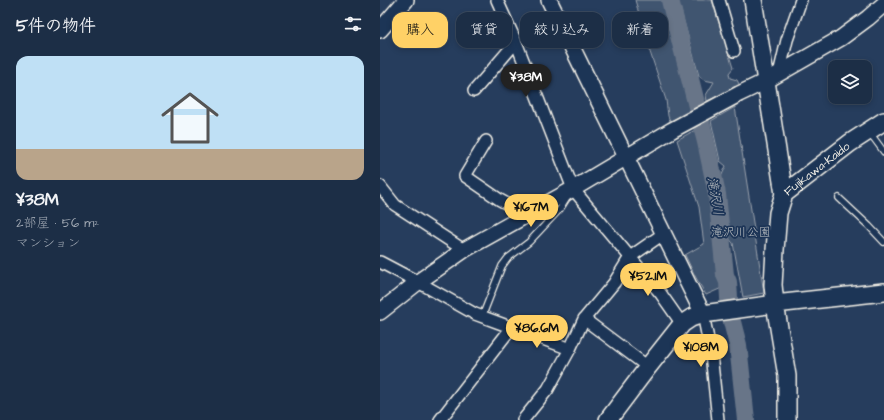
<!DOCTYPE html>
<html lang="ja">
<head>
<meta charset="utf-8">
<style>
	:root { --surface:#1c2e46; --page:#25364d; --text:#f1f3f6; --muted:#a0a8b3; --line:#3a4a5f; --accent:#ffd166 }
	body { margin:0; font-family:"Architects Daughter","Klee One",sans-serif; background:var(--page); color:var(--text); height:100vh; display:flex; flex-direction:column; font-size:15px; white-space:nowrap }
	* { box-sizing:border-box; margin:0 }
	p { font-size:13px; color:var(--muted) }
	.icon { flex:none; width:22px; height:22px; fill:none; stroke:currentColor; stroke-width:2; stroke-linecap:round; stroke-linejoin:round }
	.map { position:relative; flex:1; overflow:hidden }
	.panel { display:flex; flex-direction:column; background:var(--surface); width:380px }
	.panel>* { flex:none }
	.top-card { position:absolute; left:12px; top:12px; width:380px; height:36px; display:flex; gap:8px }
	.tools { position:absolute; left:448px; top:60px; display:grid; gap:8px }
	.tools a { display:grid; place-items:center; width:44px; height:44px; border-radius:8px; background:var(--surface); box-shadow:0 2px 6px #0003,0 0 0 1px var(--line); font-size:20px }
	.price { position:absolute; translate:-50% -34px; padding:0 9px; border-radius:14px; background:var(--accent); color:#111; font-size:13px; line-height:26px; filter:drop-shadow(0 1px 2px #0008) }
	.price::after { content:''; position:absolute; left:50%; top:24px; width:12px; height:9px; margin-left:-6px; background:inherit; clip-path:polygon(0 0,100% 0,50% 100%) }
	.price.active { background:#222; color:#fff }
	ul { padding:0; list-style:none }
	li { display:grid; align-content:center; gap:8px; height:212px; padding:0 16px }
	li+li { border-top:1px solid var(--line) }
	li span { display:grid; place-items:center; height:124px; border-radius:12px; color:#555 }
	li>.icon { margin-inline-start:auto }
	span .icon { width:72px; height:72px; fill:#fffc; stroke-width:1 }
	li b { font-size:17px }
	h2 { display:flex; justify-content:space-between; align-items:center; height:48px; padding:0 16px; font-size:17px }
	.tag { padding:0 14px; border-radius:12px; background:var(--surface); box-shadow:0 2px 6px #0003,0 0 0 1px var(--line); font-size:14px; line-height:36px }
	.tag.active { background:var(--accent); color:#111 }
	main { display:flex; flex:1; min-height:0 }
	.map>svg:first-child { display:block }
	.green { fill:#40546f; stroke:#9aa2ac }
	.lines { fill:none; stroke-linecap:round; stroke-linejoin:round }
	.river { stroke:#677588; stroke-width:18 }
	.lane-casing { stroke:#f4f1e8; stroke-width:8 }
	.street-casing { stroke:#f4f1e8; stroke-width:14 }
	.secondary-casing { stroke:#f4f1e8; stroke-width:18 }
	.primary-casing { stroke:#f4f1e8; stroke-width:20 }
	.lane { stroke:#1d3557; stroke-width:5.5 }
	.street { stroke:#1d3557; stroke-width:11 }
	.secondary { stroke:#1d3557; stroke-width:15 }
	.primary { stroke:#1d3557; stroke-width:17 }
	.labels { text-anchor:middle; stroke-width:3.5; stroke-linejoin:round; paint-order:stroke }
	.street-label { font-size:12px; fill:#f4f1e8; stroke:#1d3557 }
	.park-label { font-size:12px; fill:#bec2c4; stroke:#1d3557 }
	.water-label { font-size:13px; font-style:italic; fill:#bcbfc2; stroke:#1d3557 }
</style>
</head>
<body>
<main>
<section class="panel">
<h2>5件の物件<svg class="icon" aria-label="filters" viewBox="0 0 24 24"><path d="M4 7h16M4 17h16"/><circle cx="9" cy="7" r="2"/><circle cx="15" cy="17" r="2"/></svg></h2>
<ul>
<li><span style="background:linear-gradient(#bfe0f5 75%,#b9a48a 0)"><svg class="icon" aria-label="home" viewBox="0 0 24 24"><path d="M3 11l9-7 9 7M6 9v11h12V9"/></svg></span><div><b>¥38M</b><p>2部屋 · 56 m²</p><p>マンション</p></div></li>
</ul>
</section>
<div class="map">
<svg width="504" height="420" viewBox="0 0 504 420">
	<rect width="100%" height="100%" fill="#263d5d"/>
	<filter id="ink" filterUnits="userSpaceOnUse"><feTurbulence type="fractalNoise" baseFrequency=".025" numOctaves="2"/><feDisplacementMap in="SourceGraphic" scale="8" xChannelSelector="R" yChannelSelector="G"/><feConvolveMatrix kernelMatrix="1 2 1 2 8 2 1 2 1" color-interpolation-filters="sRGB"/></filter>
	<g filter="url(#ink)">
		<path class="green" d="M255,0H282L313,110L291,123L288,116L286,100L270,52Z
			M298,0H332L353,68L349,73L350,78L357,80L360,86L327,101L326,95L334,82L324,80L319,76Z
			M355,107L384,293L363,297L353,243C347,237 347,233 349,225L347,221L341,177L346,166L340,161L331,121Z
			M317,129L322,144L335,202L344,287L326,295L315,276L305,255L324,244L319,207L297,140Z"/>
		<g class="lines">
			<path class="river" d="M290,0L326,142L337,194L345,275L348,282L350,314L358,345L366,420"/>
			<defs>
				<path id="lane" d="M490,133L504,152
					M459,198L489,226L504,242
					M102,317L122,266L128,258L149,242L180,209L187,198"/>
				<path id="street" d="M117,0L136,42L193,189L281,294L302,324
					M339,0L354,51
					M399,74L407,40L421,0
					M94,91L136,42
					M106,141L85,176L120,200L147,215
					M0,186L15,205L84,250
					M0,262L38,282L95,314L190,349
					M323,314L331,354L338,420
					M204,319L268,367
					M60,420L132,327
					M143,420L168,389L190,349L204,319L234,283L250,257L283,234"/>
				<path id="secondary" d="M169,0L323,314
					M0,30L26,0
					M0,312L38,282L84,250L193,189L292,130L359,94L386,81L461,38L488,18L504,4"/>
				<g id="primary">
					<path d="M373,0L404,194"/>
					<path id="s1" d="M228,420L268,367L302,324L311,318L323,314L395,304L393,285L395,250L398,213L404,194L470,143L504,121"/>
					<path d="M407,420V376L395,304L504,292"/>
				</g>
			</defs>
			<use href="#lane" class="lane-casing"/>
			<use href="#street" class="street-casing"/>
			<use href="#secondary" class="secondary-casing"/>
			<use href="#primary" class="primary-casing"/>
			<use href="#lane" class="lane"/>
			<use href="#street" class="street"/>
			<use href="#secondary" class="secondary"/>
			<use href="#primary" class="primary"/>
		</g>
	</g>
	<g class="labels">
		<g class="street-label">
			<text dy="4" stroke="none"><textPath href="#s1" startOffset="370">Fujikawa-Kaido</textPath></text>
		</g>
		<g class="park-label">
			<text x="361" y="236">滝沢川公園</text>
		</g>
		<g class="water-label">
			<text transform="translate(336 196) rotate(80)" y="5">滝沢川</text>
		</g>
	</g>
</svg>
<div class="tools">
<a><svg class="icon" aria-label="layers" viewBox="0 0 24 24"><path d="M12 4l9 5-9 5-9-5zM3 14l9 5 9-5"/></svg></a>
</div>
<b class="price active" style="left:146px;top:98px">¥38M</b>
<b class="price" style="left:151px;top:228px">¥167M</b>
<b class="price" style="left:268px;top:297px">¥52.1M</b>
<b class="price" style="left:157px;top:349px">¥86.6M</b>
<b class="price" style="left:321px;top:368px">¥108M</b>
<div class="top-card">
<a class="tag active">購入</a>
<a class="tag">賃貸</a>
<a class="tag">絞り込み</a>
<a class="tag">新着</a>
</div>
</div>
</main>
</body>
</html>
